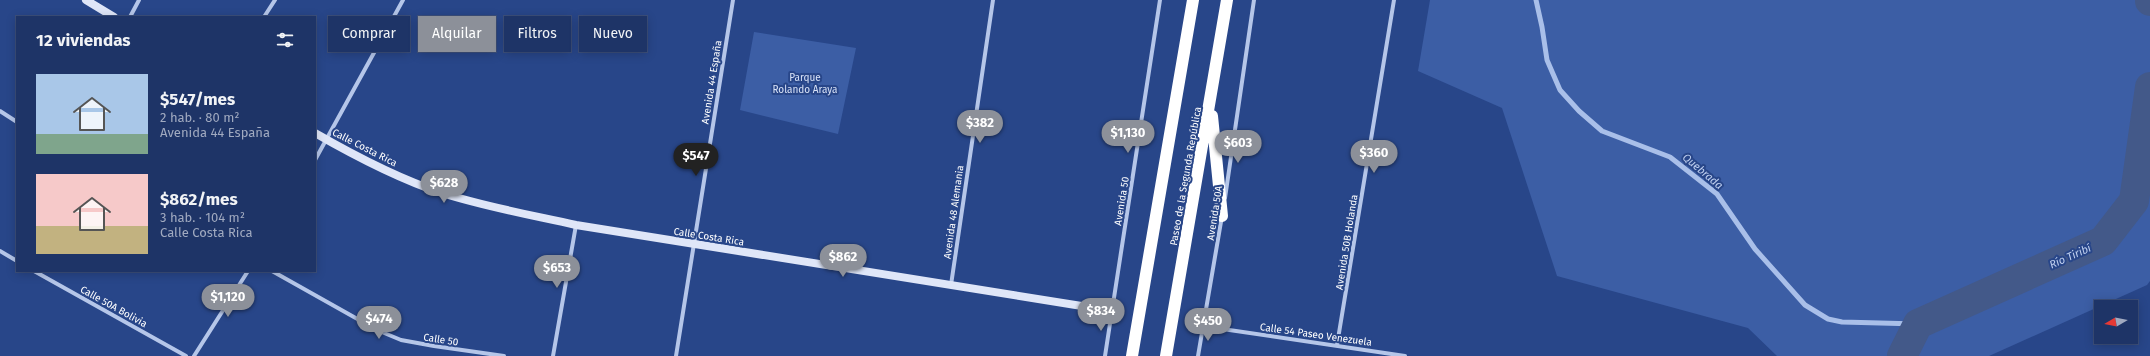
<!DOCTYPE html>
<html lang="es">
<head>
<meta charset="utf-8">
<style>
	:root { --surface:#1e3467; --page:#263c6d; --text:#f1f3f6; --muted:#a1aac0; --line:#3c4f7b; --accent:#8c9099 }
	body { margin:0; font-family:"Fira Sans",sans-serif; background:var(--page); color:var(--text); height:100vh; display:flex; flex-direction:column; font-size:15px; white-space:nowrap }
	* { box-sizing:border-box; margin:0 }
	p { font-size:13px; color:var(--muted) }
	.icon { flex:none; width:22px; height:22px; fill:none; stroke:currentColor; stroke-width:2; stroke-linecap:round; stroke-linejoin:round }
	.map { position:relative; flex:1; overflow:hidden }
	.panel { position:absolute; left:16px; top:16px; width:300px; height:256px; display:flex; flex-direction:column; background:var(--surface); border-radius:0px; box-shadow:0 2px 10px #0003,0 0 0 1px var(--line) }
	.panel>* { flex:none }
	.hud { position:absolute; left:328px; top:16px; width:380px; height:36px; display:flex; gap:8px }
	.needle { width:26px; rotate:260deg }
	.fabs { position:absolute; left:2094px; top:300px; display:grid; gap:8px }
	.fabs a { display:grid; place-items:center; width:44px; height:44px; border-radius:0px; background:var(--surface); box-shadow:0 2px 10px #0003,0 0 0 1px var(--line); font-size:20px }
	.price { position:absolute; translate:-50% -34px; padding:0 9px; border-radius:14px; background:var(--accent); color:#fff; font-size:13px; line-height:26px; filter:drop-shadow(0 1px 2px #0008) }
	.price::after { content:''; position:absolute; left:50%; top:24px; width:12px; height:9px; margin-left:-6px; background:inherit; clip-path:polygon(0 0,100% 0,50% 100%) }
	.price.active { background:#222; color:#fff }
	ul { padding:0; list-style:none }
	li { display:flex; align-items:center; gap:12px; height:100px; padding:0 20px }
	li span { display:grid; place-items:center; flex:none; width:112px; height:80px; border-radius:0px; color:#555 }
	li>.icon { margin-inline-start:auto }
	span .icon { width:48px; height:48px; fill:#fffc; stroke-width:1 }
	li b { font-size:17px }
	h2 { display:flex; justify-content:space-between; align-items:center; height:48px; padding:0 20px; font-size:17px }
	.tag { padding:0 14px; border-radius:0px; background:var(--surface); box-shadow:0 2px 10px #0003,0 0 0 1px var(--line); font-size:14px; line-height:36px }
	.tag.active { background:var(--accent); color:#fff }
	.map>svg:first-child { display:block }
	.green { fill:#3c5ea5 }
	.lines { fill:none; stroke-linecap:round; stroke-linejoin:round }
	.stream { stroke:#a9bfe9; stroke-width:5 }
	.river { stroke:#435989; stroke-width:30 }
	.street { stroke:#b5c6e9; stroke-width:4 }
	.secondary { stroke:#dfe6f8; stroke-width:8 }
	.highway { stroke:#fff; stroke-width:12 }
	.labels { text-anchor:middle; stroke-width:4; stroke-linejoin:round; paint-order:stroke }
	.park-label { font-size:10px; fill:#d8e2f7; stroke:#284689 }
	.street-label { font-size:10px; fill:#fff; stroke:#284689 }
	.water-label { font-size:11px; font-style:italic; fill:#c0d0f0; stroke:#284689 }
</style>
</head>
<body>
<div class="map">
<svg width="2150" height="356" viewBox="0 0 2150 356">
	<rect width="100%" height="100%" fill="#284689"/>
	<path class="green" d="M1430,0H2150V281L2147,285L1989,356H1777L1748,328L1557,276L1502,108L1418,71Z
		M754,32L856,48L838,134L740,110Z"/>
	<g class="lines">
		<path class="stream" d="M1536,0L1542,27L1547,60L1560,90L1579,111L1602,131L1670,157L1717,194L1755,249L1805,305L1828,319L1842,322L1918,324"/>
		<path class="river" d="M2150,0V1
			M1902,356L1918,324L2103,241L2134,201L2150,87"/>
		<path class="street" d="M130,17L139,0
			M264,17L275,0
			M0,111L17,122
			M315,160L403,0
			M1225,198L1254,0
			M0,251L17,261
			M34,271L186,356
			M272,271L377,330L401,340L434,346L504,356
			M951,285L993,0
			M1202,326L1405,356
			M1337,345L1394,0
			M194,356L248,271
			M553,356L576,225
			M676,356L733,0
			M1105,356L1160,0
			M1198,356L1222,216"/>
		<path class="secondary" d="M86,0L114,17
			M315,133C355,156 399,179 442,193C486,207 531,215 576,225L1113,311"/>
		<path class="highway" d="M1212,116L1222,216
			M1132,356L1193,0
			M1166,356L1227,0"/>
	</g>
	<g class="labels">
		<g class="park-label">
			<text x="805" y="81">Parque<tspan x="805" dy="12">Rolando Araya</tspan></text>
		</g>
		<g class="street-label">
			<text transform="translate(711 82) rotate(-81)" y="4">Avenida 44 España</text>
			<text transform="translate(365 147) rotate(27)" y="4">Calle Costa Rica</text>
			<text transform="translate(1185 176) rotate(-80)" y="4">Paseo de la Segunda República</text>
			<text transform="translate(1121 201) rotate(-81)" y="4">Avenida 50</text>
			<text transform="translate(953 212) rotate(-82)" y="4">Avenida 48 Alemania</text>
			<text transform="translate(1214 213) rotate(-81)" y="4">Avenida 50A</text>
			<text transform="translate(709 236) rotate(9)" y="4">Calle Costa Rica</text>
			<text transform="translate(1346 242) rotate(-81)" y="4">Avenida 50B Holanda</text>
			<text transform="translate(114 306) rotate(29)" y="4">Calle 50A Bolivia</text>
			<text transform="translate(1316 334) rotate(8)" y="4">Calle 54 Paseo Venezuela</text>
			<text transform="translate(441 339) rotate(9)" y="4">Calle 50</text>
		</g>
		<g class="water-label">
			<text transform="translate(1703 171) rotate(40)" y="4">Quebrada</text>
			<text transform="translate(2070 256) rotate(-24)" y="4">Río Tiribí</text>
		</g>
	</g>
</svg>
<div class="fabs">
<a><svg class="needle" viewBox="-14 -14 28 28"><path d="M0-13l5 13h-10z" fill="#e53935"/><path d="M0 13l5-13h-10z" fill="#a1aac0"/></svg></a>
</div>
<b class="price" style="left:980px;top:144px">$382</b>
<b class="price" style="left:1128px;top:154px">$1,130</b>
<b class="price" style="left:1238px;top:164px">$603</b>
<b class="price" style="left:1374px;top:174px">$360</b>
<b class="price active" style="left:696px;top:177px">$547</b>
<b class="price" style="left:444px;top:204px">$628</b>
<b class="price" style="left:843px;top:278px">$862</b>
<b class="price" style="left:557px;top:289px">$653</b>
<b class="price" style="left:228px;top:318px">$1,120</b>
<b class="price" style="left:1101px;top:332px">$834</b>
<b class="price" style="left:379px;top:340px">$474</b>
<b class="price" style="left:1208px;top:342px">$450</b>
<div class="hud">
<a class="tag">Comprar</a>
<a class="tag active">Alquilar</a>
<a class="tag">Filtros</a>
<a class="tag">Nuevo</a>
</div>
<section class="panel">
<h2>12 viviendas<svg class="icon" aria-label="filters" viewBox="0 0 24 24"><path d="M4 7h16M4 17h16"/><circle cx="9" cy="7" r="2"/><circle cx="15" cy="17" r="2"/></svg></h2>
<ul>
<li><span style="background:linear-gradient(#a9c7e8 75%,#7fa58c 0)"><svg class="icon" aria-label="home" viewBox="0 0 24 24"><path d="M3 11l9-7 9 7M6 9v11h12V9"/></svg></span><div><b>$547/mes</b><p>2 hab. · 80 m²</p><p>Avenida 44 España</p></div></li>
<li><span style="background:linear-gradient(#f6c9c9 65%,#c2b280 0)"><svg class="icon" aria-label="home" viewBox="0 0 24 24"><path d="M3 11l9-7 9 7M6 9v11h12V9"/></svg></span><div><b>$862/mes</b><p>3 hab. · 104 m²</p><p>Calle Costa Rica</p></div></li>
</ul>
</section>
</div>
</body>
</html>
